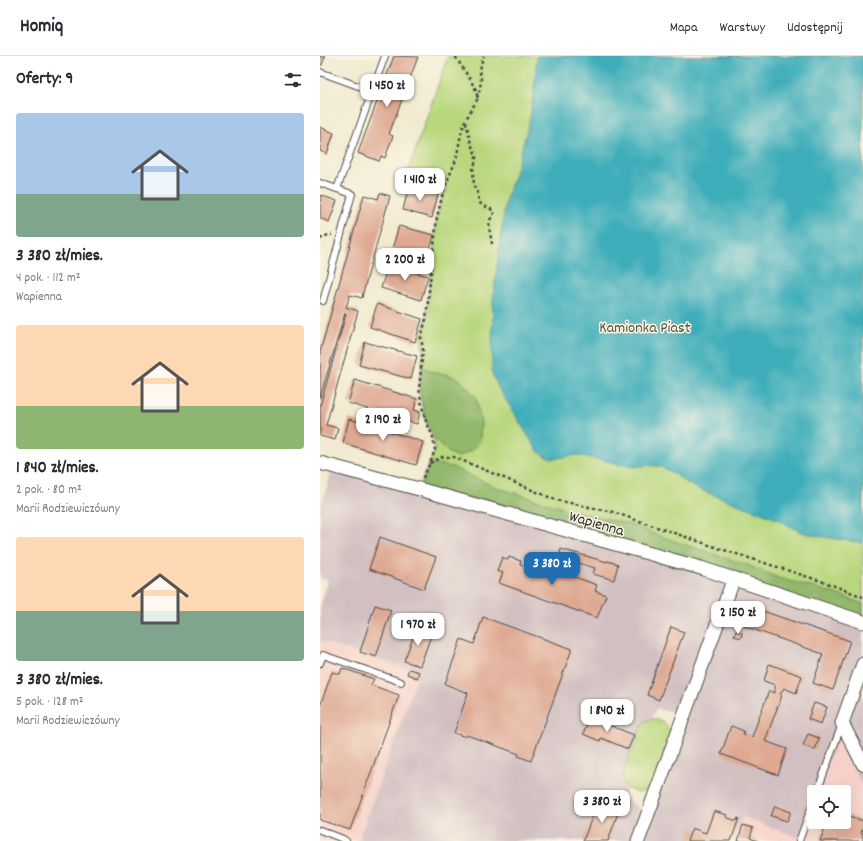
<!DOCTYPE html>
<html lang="pl">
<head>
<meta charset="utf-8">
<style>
	:root { --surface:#fff; --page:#f7f7f7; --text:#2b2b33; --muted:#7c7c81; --line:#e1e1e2; --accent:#1f6fb2 }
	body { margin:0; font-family:Dekko,sans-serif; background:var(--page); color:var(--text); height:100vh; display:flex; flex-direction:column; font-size:15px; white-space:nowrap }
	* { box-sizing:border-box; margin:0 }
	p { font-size:13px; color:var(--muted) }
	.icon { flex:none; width:22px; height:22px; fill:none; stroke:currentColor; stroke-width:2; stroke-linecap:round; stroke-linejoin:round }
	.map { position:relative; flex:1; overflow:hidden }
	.sheet { display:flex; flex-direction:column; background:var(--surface); width:320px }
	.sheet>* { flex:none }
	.controls { position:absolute; left:487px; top:729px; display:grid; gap:8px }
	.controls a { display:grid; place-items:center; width:44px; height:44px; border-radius:4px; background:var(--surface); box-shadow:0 4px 16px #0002; font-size:20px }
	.price { position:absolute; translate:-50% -34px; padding:0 9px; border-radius:8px; background:#fff; color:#222; font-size:13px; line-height:26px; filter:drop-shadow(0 1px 2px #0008) }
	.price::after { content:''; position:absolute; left:50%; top:24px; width:12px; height:9px; margin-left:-6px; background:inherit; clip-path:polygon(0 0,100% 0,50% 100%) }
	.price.on { background:var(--accent); color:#fff }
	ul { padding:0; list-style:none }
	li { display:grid; align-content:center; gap:8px; height:212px; padding:0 16px }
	li span { display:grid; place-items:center; height:124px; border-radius:4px; color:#555 }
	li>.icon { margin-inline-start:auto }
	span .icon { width:72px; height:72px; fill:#fffc; stroke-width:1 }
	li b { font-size:17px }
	h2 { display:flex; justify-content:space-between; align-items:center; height:48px; padding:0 16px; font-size:17px }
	header { display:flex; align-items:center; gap:24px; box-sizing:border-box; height:56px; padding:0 20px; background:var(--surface); border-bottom:1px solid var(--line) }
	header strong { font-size:19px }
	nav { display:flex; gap:22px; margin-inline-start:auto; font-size:14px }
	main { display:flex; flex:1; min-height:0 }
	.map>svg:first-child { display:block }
	.built { fill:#f7d1c9 }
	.industrial { fill:#d2bfc1; fill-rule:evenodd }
	.green { fill:#b8d77d; stroke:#728154 }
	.forest { fill:#92b86c; stroke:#5e724c }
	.water { fill:#3dadba; stroke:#346c72 }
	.building { fill:#dea892 }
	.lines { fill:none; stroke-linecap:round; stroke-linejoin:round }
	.lane-casing { stroke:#494844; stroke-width:8 }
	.street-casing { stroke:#494844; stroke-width:15 }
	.path { stroke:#494844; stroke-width:2.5; stroke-dasharray:3 3; stroke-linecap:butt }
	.lane { stroke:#fff; stroke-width:6 }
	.street { stroke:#fff; stroke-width:13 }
	.labels { text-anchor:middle; stroke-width:3; stroke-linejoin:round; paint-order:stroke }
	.park-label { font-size:16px; fill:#4e5640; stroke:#fcf5e5 }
	.street-label { font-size:16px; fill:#2b2b2b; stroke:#fcf5e5 }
</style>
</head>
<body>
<header>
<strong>Homiq</strong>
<nav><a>Mapa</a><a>Warstwy</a><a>Udostępnij</a></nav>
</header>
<main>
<section class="sheet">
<h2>Oferty: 9<svg class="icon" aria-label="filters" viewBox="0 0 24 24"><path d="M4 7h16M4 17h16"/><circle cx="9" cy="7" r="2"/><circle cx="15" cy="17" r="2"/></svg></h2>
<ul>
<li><span style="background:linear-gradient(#a9c7e8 65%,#7fa58c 0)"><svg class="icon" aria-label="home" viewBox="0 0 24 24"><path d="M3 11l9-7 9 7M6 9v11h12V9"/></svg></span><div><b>3 380 zł/mies.</b><p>4 pok. · 112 m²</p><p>Wapienna</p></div></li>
<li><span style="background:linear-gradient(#ffd9b3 65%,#8fb573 0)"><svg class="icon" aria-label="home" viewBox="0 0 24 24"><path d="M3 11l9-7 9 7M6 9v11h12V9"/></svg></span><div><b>1 840 zł/mies.</b><p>2 pok. · 80 m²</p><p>Marii Rodziewiczówny</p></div></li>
<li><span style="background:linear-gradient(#ffd9b3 60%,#7fa58c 0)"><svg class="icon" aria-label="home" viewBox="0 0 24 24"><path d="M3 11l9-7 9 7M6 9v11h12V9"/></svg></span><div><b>3 380 zł/mies.</b><p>5 pok. · 128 m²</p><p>Marii Rodziewiczówny</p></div></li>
</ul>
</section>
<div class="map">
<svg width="543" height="785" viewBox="0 0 543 785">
	<rect width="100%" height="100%" fill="#fcf5e5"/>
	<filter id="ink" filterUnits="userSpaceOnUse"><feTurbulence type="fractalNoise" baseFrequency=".025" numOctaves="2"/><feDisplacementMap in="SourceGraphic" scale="8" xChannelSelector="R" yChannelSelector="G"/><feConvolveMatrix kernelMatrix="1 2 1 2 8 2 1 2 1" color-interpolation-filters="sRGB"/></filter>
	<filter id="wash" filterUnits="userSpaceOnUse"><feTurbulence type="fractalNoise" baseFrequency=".012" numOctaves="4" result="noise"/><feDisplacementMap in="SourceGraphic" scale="16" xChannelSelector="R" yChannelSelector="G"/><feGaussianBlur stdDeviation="0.9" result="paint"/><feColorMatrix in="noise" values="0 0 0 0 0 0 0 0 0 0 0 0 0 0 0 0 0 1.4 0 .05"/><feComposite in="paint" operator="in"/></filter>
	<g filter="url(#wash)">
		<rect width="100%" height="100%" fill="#f1ead0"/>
		<path class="built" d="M0,585L99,616L38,785H0Z
			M518,680L543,732V785H414L422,761L494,744V766H524V736H497Z"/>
		<path class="industrial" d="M13,410L543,566V732L518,681L497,736H494V744L480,782L423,761L414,785H38L99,616L0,585V552L8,524L0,522V453ZM367,649L324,768L317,751L309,744L304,742L307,731L304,728L302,719L320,673L322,668L331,663L332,662L336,652L345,655H349Z"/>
		<path class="green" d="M128,0H149L152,1L153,0H543V566L104,419L110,407L115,394L113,381L106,365L102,350L100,332L103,295L101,281L106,263L109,235L117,161L124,134L86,121Z
			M331,663C345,662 350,673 355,684L339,729L322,736L318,737L310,734L304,728L302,719L320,673L324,666Z"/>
		<path class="forest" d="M102,311L113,316L129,319L139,323L156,341L161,367L160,384L154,393L139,401L129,397L113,381L106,365L102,350L99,332Z
			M110,407L132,411L173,430L229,448L247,453L312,469L345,482L427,509L459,522L513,537L543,548V566L99,433L104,419Z"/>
		<path class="water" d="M217,0H543V487L498,480L481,476L457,463L378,433L365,426L355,418L341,411L329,409L316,411L306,410L291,406L257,399L231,403L224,400L217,394L179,333L172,317V291L173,243L180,184L186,142L195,118L209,66L213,42Z"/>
		<g id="blocks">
			<path class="building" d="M0,0H5L2,9H0Z
				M74,0L98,1L69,78L73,80L65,102L61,100L59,105L38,97Z
				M0,71L14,77L7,98L0,95Z
				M89,130L118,138L112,162L83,154Z
				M60,137L70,140L43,237L42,242L30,239L26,251L38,255L6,369L18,372L15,384L0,380V350L26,258L25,257L0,342V296L44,139L58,143Z
				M0,139L17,145L9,166L0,162Z
				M79,170L114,179L107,203L72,193Z
				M68,209L108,220L101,244L61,232Z
				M57,248L102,263L95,286L50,271Z
				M45,286L97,300L91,323L39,309Z
				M35,324L97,343L94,354L100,356L97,368L28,347Z
				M29,363L103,386L96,409L23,387Z
				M60,481L116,501L104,533L49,513Z
				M241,493L287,506V505L298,508L294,524L273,518L275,512L239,501Z
				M182,501L188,504L189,501L201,505L200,508L216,514L218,508L277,529L275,535L286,539L277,562L179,527L183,517L177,515Z
				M55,549L71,554L56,601L40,596Z
				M431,551L530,585L513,634L493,627L503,598L424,570Z
				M163,561L252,593L211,705L198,700L199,698L147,679L146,681L134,677L148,637L125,628L141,583L154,588Z
				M97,571L112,577L100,610L84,605Z
				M351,571L364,576L339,644L327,639Z
				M416,575L422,577L421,582L414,580Z
				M449,608L482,620L476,637L464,632L460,638L462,639L445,685L467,693L458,719L401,698L411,670L424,675L423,678L432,681L449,635L455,637V629L444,625Z
				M22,612L54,623L51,629L79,639L30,774L0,764V650L12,616L20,618Z
				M89,613L99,616L97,622L87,618Z
				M494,647L507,651L501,668L488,663Z
				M270,660L287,666L286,668L314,679L308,693L281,682L280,685L263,678Z
				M488,678L499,682L495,694L483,689Z
				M278,746L299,754L288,785H263Z
				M455,750L471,756L467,765L451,760Z
				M394,755L407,759L406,761L416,765L418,762H419L411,785H367L372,772L386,777Z
				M524,758L543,765V772L541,777H543V785H500L507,766H524Z
				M423,769L433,772L430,782L438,785H418Z"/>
		</g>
	</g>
	<g filter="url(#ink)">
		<use href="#blocks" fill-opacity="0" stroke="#494844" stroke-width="1"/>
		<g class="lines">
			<defs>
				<path id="lane" d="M0,16L52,35
					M0,127L17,133L65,0
					M3,245L32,138L17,133
					M0,607L3,599L81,626
					M497,736L522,668
					M0,774L23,783L26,785
					M479,785L494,744"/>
				<path id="street" d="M0,407L99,433L381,512L543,566
					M543,608L522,667L543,708
					M318,785L414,522"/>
			</defs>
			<use href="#lane" class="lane-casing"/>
			<use href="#street" class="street-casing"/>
			<path class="path" d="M157,42L160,33L161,23L160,17L161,8L164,0
				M146,66L151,88L156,99V105L153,113L154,130L158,138L159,146L161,148L174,155C174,159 172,160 170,164C168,171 171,181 172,188
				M0,183L8,179H12
				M110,407L122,401H134L236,444L293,456L398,492L507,527L543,541
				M103,422L110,407L115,394L113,381L106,365L102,350L99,332L103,294L101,281L106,263L109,235L117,161L124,133L136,104L141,78L145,65L157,44V38L155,32L146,17L135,0"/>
			<use href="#lane" class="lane"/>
			<use href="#street" class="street"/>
		</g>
	</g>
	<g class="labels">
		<g class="park-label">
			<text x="325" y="276">Kamionka Piast</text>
		</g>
		<g class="street-label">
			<text transform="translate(277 466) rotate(16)" y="6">Wapienna</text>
		</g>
	</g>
</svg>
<div class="controls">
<a><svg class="icon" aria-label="locate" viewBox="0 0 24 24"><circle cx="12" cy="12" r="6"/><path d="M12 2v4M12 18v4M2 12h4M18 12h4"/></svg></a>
</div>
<b class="price" style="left:67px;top:52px">1 450 zł</b>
<b class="price" style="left:100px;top:146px">1 410 zł</b>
<b class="price" style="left:85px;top:226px">2 200 zł</b>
<b class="price" style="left:63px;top:386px">2 190 zł</b>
<b class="price on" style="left:232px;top:530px">3 380 zł</b>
<b class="price" style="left:418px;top:579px">2 150 zł</b>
<b class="price" style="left:98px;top:591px">1 970 zł</b>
<b class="price" style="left:287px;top:677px">1 840 zł</b>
<b class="price" style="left:282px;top:768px">3 380 zł</b>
</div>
</main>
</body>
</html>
